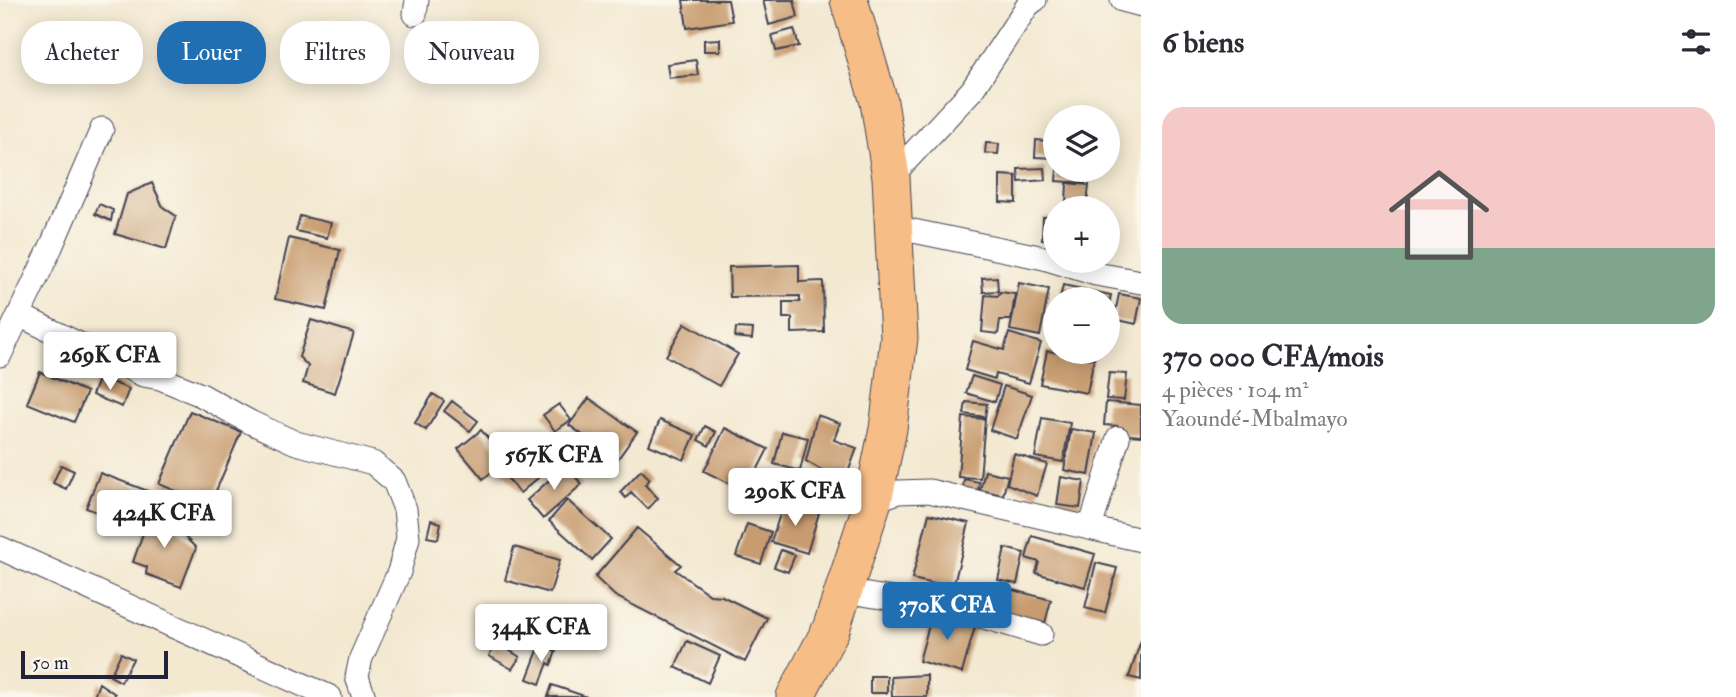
<!DOCTYPE html>
<html lang="fr">
<head>
<meta charset="utf-8">
<style>
	:root { --surface:#fff; --page:#f2f2f3; --text:#2b2b33; --muted:#7c7c81; --accent:#1f6fb2 }
	body { margin:0; font-family:"IM FELL Double Pica",serif; background:var(--page); color:var(--text); height:100vh; display:flex; flex-direction:column; font-size:26px; white-space:nowrap }
	* { box-sizing:border-box; margin:0 }
	p { font-size:23px; color:var(--muted) }
	.icon { flex:none; width:38px; height:38px; fill:none; stroke:currentColor; stroke-width:2; stroke-linecap:round; stroke-linejoin:round }
	.map { position:relative; flex:1; overflow:hidden }
	.drawer { display:flex; flex-direction:column; background:var(--surface); width:595px }
	.drawer>* { flex:none }
	.top-card { position:absolute; left:21px; top:21px; width:665px; height:63px; display:flex; gap:14px }
	.tools { position:absolute; left:1043px; top:105px; display:grid; gap:14px }
	.tools a { display:grid; place-items:center; width:77px; height:77px; border-radius:50%; background:var(--surface); box-shadow:0 4px 18px #0003; font-size:35px }
	.scale { position:absolute; left:21px; bottom:18px; width:147px; box-sizing:border-box; padding-left:7px; border:4px solid #22223b; border-top:0; font-size:19px; line-height:24px; white-space:nowrap; color:#22223b; -webkit-text-stroke:5px #fbf7ec; paint-order:stroke }
	.price { position:absolute; translate:-50% -60px; padding:0 16px; border-radius:7px; background:#fff; color:#222; font-size:23px; line-height:46px; filter:drop-shadow(0 2px 4px #0008) }
	.price::after { content:''; position:absolute; left:50%; top:42px; width:21px; height:16px; margin-left:-10px; background:inherit; clip-path:polygon(0 0,100% 0,50% 100%) }
	.price.selected { background:var(--accent); color:#fff }
	ul { padding:0; list-style:none }
	li { display:grid; align-content:center; gap:14px; height:371px; padding:0 21px }
	li span { display:grid; place-items:center; height:217px; border-radius:21px; color:#555 }
	li>.icon { margin-inline-start:auto }
	span .icon { width:126px; height:126px; fill:#fffc; stroke-width:1 }
	li b { font-size:30px }
	h2 { display:flex; justify-content:space-between; align-items:center; height:84px; padding:0 21px; font-size:30px }
	.chip { padding:0 24px; border-radius:28px; background:var(--surface); box-shadow:0 4px 18px #0003; font-size:24px; line-height:63px }
	.chip.selected { background:var(--accent); color:#fff }
	main { display:flex; flex:1; min-height:0 }
	.map>svg:first-child { display:block }
	.building { fill:#c89c70 }
	.lines { fill:none; stroke-linecap:round; stroke-linejoin:round }
	.minor-casing { stroke:#414051; stroke-width:25 }
	.trunk-casing { stroke:#414051; stroke-width:39 }
	.minor { stroke:#fff; stroke-width:23 }
	.trunk { stroke:#f6be86; stroke-width:37 }
</style>
</head>
<body>
<main>
<div class="map">
<svg width="1141" height="697" viewBox="0 0 1141 697">
	<rect width="100%" height="100%" fill="#fbf7ec"/>
	<filter id="ink" filterUnits="userSpaceOnUse"><feTurbulence type="fractalNoise" baseFrequency=".0143" numOctaves="2"/><feDisplacementMap in="SourceGraphic" scale="14" xChannelSelector="R" yChannelSelector="G"/><feConvolveMatrix kernelMatrix="1 2 1 2 8 2 1 2 1" color-interpolation-filters="sRGB"/></filter>
	<filter id="wash" filterUnits="userSpaceOnUse"><feTurbulence type="fractalNoise" baseFrequency=".00686" numOctaves="4" result="noise"/><feDisplacementMap in="SourceGraphic" scale="28" xChannelSelector="R" yChannelSelector="G"/><feGaussianBlur stdDeviation="1.57" result="paint"/><feColorMatrix in="noise" values="0 0 0 0 0 0 0 0 0 0 0 0 0 0 0 0 0 1.4 0 .05"/><feComposite in="paint" operator="in"/></filter>
	<g filter="url(#wash)">
		<rect width="100%" height="100%" fill="#f3e8d0"/>
		<g id="blocks">
			<path class="building" d="M683,0H728L732,21L687,28Z
				M763,0H794L798,17L769,25Z
				M794,29L799,46L776,51L772,35Z
				M720,39V51H704V40Z
				M696,60L698,75L669,78L667,64Z
				M1036,140L1055,142V158L1035,157Z
				M986,143L999,144L998,154L985,153Z
				M1045,168L1046,180L1019,182L1018,169Z
				M1057,170H1086L1085,183L1056,181Z
				M1000,175L1016,176V203L1000,202Z
				M152,183L163,207L176,216L166,249L115,234L127,194Z
				M1067,183L1089,185L1087,204L1066,203Z
				M99,204L113,210L111,221L95,214Z
				M300,216L331,223L327,238L296,231Z
				M1043,217H1055V240L1042,239Z
				M289,238L340,250L326,310L275,299Z
				M799,265V282L823,281L824,332L792,333V318H783V302H800V296L730,297L729,267Z
				M997,277L998,291L983,292L982,278Z
				M1019,283L1049,289L1040,336L1010,330Z
				M1063,285L1111,295L1109,305L1108,299H1060Z
				M1000,292L1015,294L1011,320H1000L998,334L982,332L985,295L998,296Z
				M1119,294L1141,298L1136,324L1114,319Z
				M311,320L354,333L335,393L303,383L308,366L299,357Z
				M685,323L738,354L719,386L666,356Z
				M736,328L753,329L752,339L735,337Z
				M1009,333L1041,343L1029,383L996,374L995,379L965,370L973,341L1004,350Z
				M1047,351L1094,359L1087,393L1040,384Z
				M40,372L87,392L74,422L27,403Z
				M1109,373L1127,374L1124,400L1106,399Z
				M972,376L1000,385L995,402L966,393Z
				M99,377L129,389L122,407L92,395Z
				M1004,386L1032,395L1017,439L990,430Z
				M433,394L444,401L426,430L415,423Z
				M589,398L637,432L617,460L569,425Z
				M452,401L478,421L470,431L444,411Z
				M966,402L987,404L985,417L964,414Z
				M1106,402L1141,405V436L1117,434L1118,426L1104,425Z
				M559,404L571,420L555,431L543,415Z
				M190,411L241,432L210,505L159,484Z
				M817,415L840,423L834,440L857,448L844,483L806,461Z
				M963,417L985,419L980,478L958,477Z
				M1042,418L1070,423L1063,462L1035,457Z
				M660,420L695,435L684,460L649,445Z
				M705,426L716,432L709,446L698,440Z
				M725,428L768,449L746,492L704,471Z
				M1071,429L1096,433L1089,475L1064,470Z
				M481,430L507,460L483,479L458,449Z
				M782,432L808,438L800,471L774,464Z
				M525,448L545,472L520,493L500,469Z
				M1014,454L1047,464L1037,496L1007,484Z
				M61,465L74,471L66,489L53,483Z
				M565,466L582,484L543,519L527,500Z
				M641,470L650,479L645,485L658,498L648,509L631,492L626,498L620,492Z
				M985,471L1008,476L1003,495L980,490Z
				M100,473L148,491L134,526L86,508Z
				M795,475L826,486L819,503L789,492Z
				M1061,477L1084,481L1080,508L1057,505Z
				M964,479L979,482L978,490L963,488Z
				M567,500L611,539L592,560L549,521Z
				M784,502L819,513L807,553L771,542Z
				M153,505L196,548L181,587L146,574L147,567L133,562Z
				M929,514L969,523L953,588L912,579Z
				M431,520L441,523L438,539L427,537Z
				M747,524L771,532L761,564L736,556Z
				M637,528L681,565L675,570L710,595L722,596L767,618L745,662L615,596L595,577Z
				M1032,536L1095,554L1085,587L1036,573L1039,562L1026,558Z
				M514,547L560,560L550,593L505,580Z
				M1005,548L1024,553L1017,584L998,580Z
				M781,550L795,555L788,572L774,567Z
				M1096,563L1117,568L1105,613L1085,608Z
				M987,583L1051,600L1045,623L981,606Z
				M933,611L976,623L962,673L919,661Z
				M505,630L522,637L518,645L501,638Z
				M1141,640V680L1129,677Z
				M687,641L720,656L708,683L675,667Z
				M497,643L520,657L512,669L489,656Z
				M540,645L556,651L551,665L548,663L540,684L527,679Z
				M121,653L133,659L121,682L110,676Z
				M927,675V697H892L891,677Z
				M870,676H887V693H870Z
				M99,683L115,694L114,697H94Z
				M552,685L587,697H548Z"/>
		</g>
	</g>
	<g filter="url(#ink)">
		<use href="#blocks" fill-opacity="0" stroke="#414051" stroke-width="2"/>
		<g class="lines">
			<defs>
				<path id="minor" d="M1122,0L1141,5
					M415,14L417,0
					M891,177L972,90L1028,5L1035,0
					M894,227L1044,258L1096,274L1141,282
					M19,315L143,375L160,378L201,395L250,422L296,443L373,463L394,481L405,509L408,538L399,572L361,658L357,677L364,697
					M0,355L51,247L102,129
					M873,501L898,492L929,491L1141,540
					M1090,528L1118,438
					M0,548L330,697
					M843,591L957,609L1041,634"/>
				<path id="trunk" d="M795,697L831,629L873,501L888,429L899,338L891,177L879,102L849,0"/>
			</defs>
			<use href="#minor" class="minor-casing"/>
			<use href="#trunk" class="trunk-casing"/>
			<use href="#minor" class="minor"/>
			<use href="#trunk" class="trunk"/>
		</g>
	</g>
</svg>
<div class="tools">
<a><svg class="icon" aria-label="layers" viewBox="0 0 24 24"><path d="M12 4l9 5-9 5-9-5zM3 14l9 5 9-5"/></svg></a>
<a>+</a>
<a>−</a>
</div>
<div class="scale">50 m</div>
<b class="price" style="left:110px;top:392px">269K CFA</b>
<b class="price" style="left:554px;top:492px">567K CFA</b>
<b class="price" style="left:795px;top:528px">290K CFA</b>
<b class="price" style="left:164px;top:550px">424K CFA</b>
<b class="price selected" style="left:947px;top:642px">370K CFA</b>
<b class="price" style="left:541px;top:664px">344K CFA</b>
<div class="top-card">
<a class="chip">Acheter</a>
<a class="chip selected">Louer</a>
<a class="chip">Filtres</a>
<a class="chip">Nouveau</a>
</div>
</div>
<section class="drawer">
<h2>6 biens<svg class="icon" aria-label="filters" viewBox="0 0 24 24"><path d="M4 7h16M4 17h16"/><circle cx="9" cy="7" r="2"/><circle cx="15" cy="17" r="2"/></svg></h2>
<ul>
<li><span style="background:linear-gradient(#f6c9c9 65%,#7fa58c 0)"><svg class="icon" aria-label="home" viewBox="0 0 24 24"><path d="M3 11l9-7 9 7M6 9v11h12V9"/></svg></span><div><b>370 000 CFA/mois</b><p>4 pièces · 104 m²</p><p>Yaoundé-Mbalmayo</p></div></li>
</ul>
</section>
</main>
</body>
</html>
